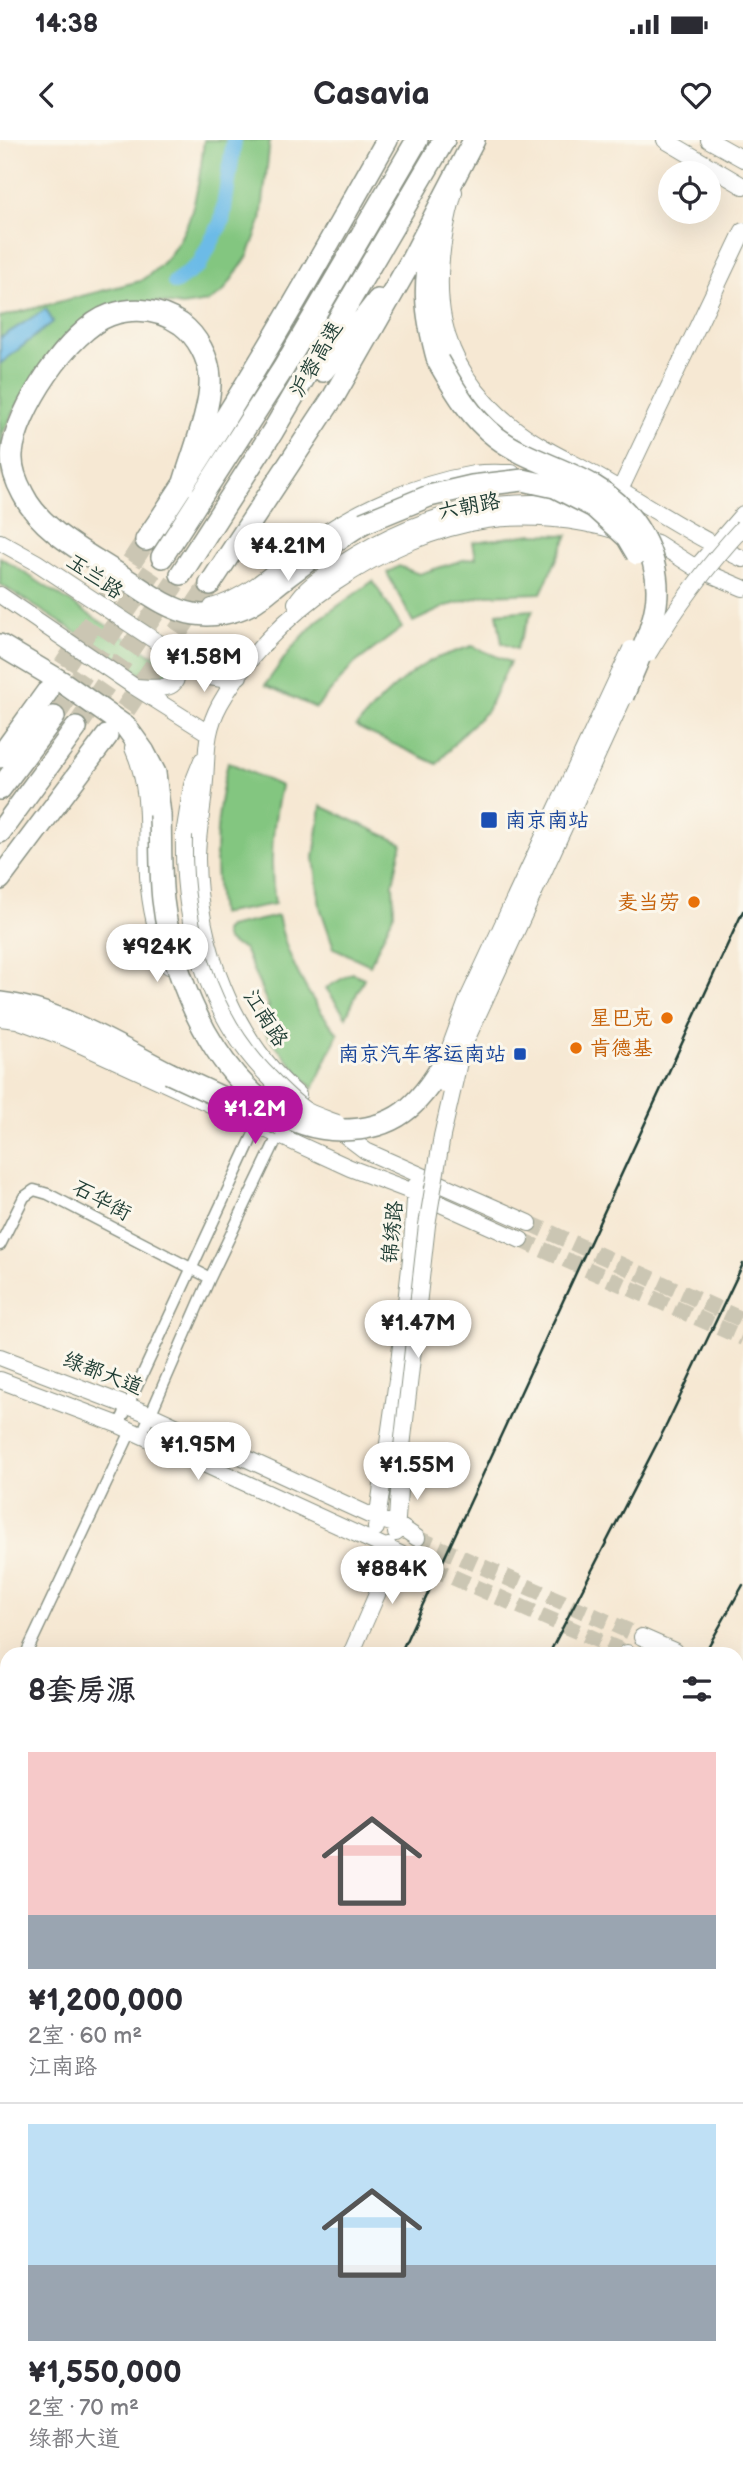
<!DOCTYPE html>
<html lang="zh">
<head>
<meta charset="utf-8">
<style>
	:root { --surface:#fff; --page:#f2f2f3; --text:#2b2b33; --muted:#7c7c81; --line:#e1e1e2; --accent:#b5179e }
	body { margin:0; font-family:"Balsamiq Sans","LXGW WenKai TC",sans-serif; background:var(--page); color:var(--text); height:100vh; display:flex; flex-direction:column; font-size:26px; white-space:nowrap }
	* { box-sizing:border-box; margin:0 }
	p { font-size:23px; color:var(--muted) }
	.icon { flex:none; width:38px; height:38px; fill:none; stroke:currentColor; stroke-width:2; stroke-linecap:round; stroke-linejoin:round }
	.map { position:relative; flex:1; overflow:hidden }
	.drawer { position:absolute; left:0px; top:1507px; width:744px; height:842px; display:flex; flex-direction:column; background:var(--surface); border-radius:21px 21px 0 0; box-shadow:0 7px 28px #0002 }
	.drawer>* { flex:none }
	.tools { position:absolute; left:658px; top:21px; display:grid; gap:14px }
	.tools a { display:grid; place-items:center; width:63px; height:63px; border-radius:50%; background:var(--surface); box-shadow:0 7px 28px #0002; font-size:35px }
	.price { position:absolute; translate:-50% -60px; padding:0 16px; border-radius:24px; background:#fff; color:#222; font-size:23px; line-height:46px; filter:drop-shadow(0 2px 4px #0008) }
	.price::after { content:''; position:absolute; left:50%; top:42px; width:21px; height:16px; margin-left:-10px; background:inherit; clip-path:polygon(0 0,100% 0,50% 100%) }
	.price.on { background:var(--accent); color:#fff }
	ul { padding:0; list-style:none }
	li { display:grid; align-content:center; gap:14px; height:371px; padding:0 28px }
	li+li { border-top:2px solid var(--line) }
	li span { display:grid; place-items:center; height:217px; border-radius:0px; color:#555 }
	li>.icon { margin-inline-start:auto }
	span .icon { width:126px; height:126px; fill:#fffc; stroke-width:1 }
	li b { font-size:30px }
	h2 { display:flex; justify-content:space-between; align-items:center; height:84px; padding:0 28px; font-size:30px }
	.status { display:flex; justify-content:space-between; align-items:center; height:49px; padding:0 35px; background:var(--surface); direction:ltr }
	.status svg { height:19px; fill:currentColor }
	header { display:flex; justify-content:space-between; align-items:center; height:91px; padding:0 28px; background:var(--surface); font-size:32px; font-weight:700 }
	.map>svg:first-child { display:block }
	.green { fill:#83c680; stroke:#51825a; stroke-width:2 }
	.water { fill:#6cbbe7; stroke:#467c8e; stroke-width:2 }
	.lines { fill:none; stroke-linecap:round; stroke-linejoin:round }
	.river { stroke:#6cbbe7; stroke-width:16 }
	.secondary-tunnel { stroke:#cbc6b3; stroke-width:16; stroke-dasharray:16 8; stroke-linecap:butt }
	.highway-tunnel { stroke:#cbc6b3; stroke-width:21; stroke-dasharray:21 10; stroke-linecap:butt }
	.street-casing { stroke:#8a9284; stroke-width:13 }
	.secondary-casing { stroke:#8a9284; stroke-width:18 }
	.highway-casing { stroke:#8a9284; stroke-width:24 }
	.street { stroke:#fff; stroke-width:10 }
	.secondary { stroke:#fff; stroke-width:16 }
	.highway { stroke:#fff; stroke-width:21 }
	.rail { stroke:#1f3d34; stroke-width:2.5 }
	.secondary-bridge-casing { stroke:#8a9284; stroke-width:18; stroke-linecap:butt }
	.highway-bridge-casing { stroke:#8a9284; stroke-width:24; stroke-linecap:butt }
	.secondary-bridge { stroke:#fff; stroke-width:16 }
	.highway-bridge { stroke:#fff; stroke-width:21 }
	.transit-dot { fill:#1a4fb4; stroke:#fbf7ec; stroke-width:2.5 }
	.food-dot { fill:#e8710a; stroke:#fbf7ec; stroke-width:2.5 }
	.labels { text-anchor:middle; stroke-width:6; stroke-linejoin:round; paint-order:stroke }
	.street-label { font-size:21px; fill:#1f3d34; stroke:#fbf7ec }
	.transit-label { font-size:21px; fill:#164399; stroke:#fbf7ec; text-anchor:start }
	.food-label { font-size:21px; fill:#c56008; stroke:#fbf7ec; text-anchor:end }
</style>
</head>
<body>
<div class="status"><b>14:38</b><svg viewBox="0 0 49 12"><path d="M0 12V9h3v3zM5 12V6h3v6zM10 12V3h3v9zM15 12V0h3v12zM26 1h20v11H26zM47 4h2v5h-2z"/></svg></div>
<header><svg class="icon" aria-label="back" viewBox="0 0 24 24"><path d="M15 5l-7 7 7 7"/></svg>Casavia<svg class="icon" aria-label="heart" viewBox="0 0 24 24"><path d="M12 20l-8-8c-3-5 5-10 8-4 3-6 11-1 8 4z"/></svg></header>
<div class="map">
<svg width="743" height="2348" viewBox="0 0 743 2348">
	<rect width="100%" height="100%" fill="#fbf7ec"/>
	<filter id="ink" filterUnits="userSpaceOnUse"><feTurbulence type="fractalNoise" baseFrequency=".0143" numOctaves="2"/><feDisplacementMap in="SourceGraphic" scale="14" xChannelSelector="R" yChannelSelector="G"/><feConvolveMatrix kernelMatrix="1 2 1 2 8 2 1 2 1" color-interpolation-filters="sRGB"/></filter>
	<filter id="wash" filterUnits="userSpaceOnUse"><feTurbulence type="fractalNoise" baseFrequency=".00686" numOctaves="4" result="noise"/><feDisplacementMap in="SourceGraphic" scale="28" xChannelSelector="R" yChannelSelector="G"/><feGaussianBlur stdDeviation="1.57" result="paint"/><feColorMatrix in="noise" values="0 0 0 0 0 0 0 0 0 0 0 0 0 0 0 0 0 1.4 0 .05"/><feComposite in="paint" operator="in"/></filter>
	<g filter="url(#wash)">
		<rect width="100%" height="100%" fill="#f6e8d3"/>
		<path class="green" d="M204,0H270L261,81L248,116L223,152L208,162L182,166L156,162L118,169L22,257L3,293L0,336V177L140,141C191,109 198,55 204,0Z
			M533,394L568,395L541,453L486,455L447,466L413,482L387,433L399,426L419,434L463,420L476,418L473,402Z
			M0,417L168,525L169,538L154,542L0,444Z
			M373,441L402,488L354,524L316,568L265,545L291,509L317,481Z
			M533,470L516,509L502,503L497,473Z
			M472,506L510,522L487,571L464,592L437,624L356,587C378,562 401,538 430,521C443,515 458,511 472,506Z
			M228,622L281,646C272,685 269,724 275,764L220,774C213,719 215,676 228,622Z
			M321,666L402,703L393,743L394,773L370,825L334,808L320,767L314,718Z
			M278,776C287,820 310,860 338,894L313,949L269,898L256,875L269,867L244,809C234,804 224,804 224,791L228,787Z
			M352,833L364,838L346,877L326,848Z"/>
		<path class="water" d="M46,169L53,182L0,224V198Z"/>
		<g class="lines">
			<path class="river" d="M175,142L199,125L222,81L234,0"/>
		</g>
	</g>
	<g filter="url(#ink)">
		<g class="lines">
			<path class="secondary-tunnel" d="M529,1083L743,1180
				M521,1100L743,1198
				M417,1398L642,1497
				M409,1418L627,1513"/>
			<path class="highway-tunnel" d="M47,552L146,400
				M54,577L162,417
				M76,588L181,434
				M108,595L210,444"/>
			<defs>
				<path id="street" d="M0,1105L24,1057L34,1050L48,1054L210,1138
					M119,1285L257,987
					M141,1296L210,1138L278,996
					M26,1514L131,1291
					M0,1567L7,1553
					M0,1607L7,1610
					M0,1991L7,1994
					M0,2278L7,2263
					M330,2348L333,2342"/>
				<path id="secondary" d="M665,0L743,46
					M709,0L743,19
					M454,52C428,145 432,223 513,287C539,308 571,321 600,338C647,365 693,396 743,419
					M620,350L743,91
					M639,397L657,403L696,428L743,448
					M0,402L36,422L210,537L222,539L239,536
					M696,428L743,374
					M0,455L135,547L208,593
					M296,463C305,447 325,435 340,425C398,387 464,363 533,363C552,363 574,364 591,372
					M212,467C250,457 276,428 306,406C354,371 415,344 474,334C486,332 499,333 512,333
					M137,547C170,549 185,551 172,512
					M133,608C152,650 146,692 148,736C150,768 157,797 169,826
					M184,695L192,645L202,620
					M0,878L17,880L66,898L350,1028L416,1053L521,1100
					M298,955C232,897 198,805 197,719C197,696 202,673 204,651C208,617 203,595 220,564C270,473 385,395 486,380C527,374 578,379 617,391
					M333,986L366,1011L529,1083
					M0,1217L149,1274L378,1379L398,1385L417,1398
					M0,1240L119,1285L409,1418
					M376,1388L397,1240L411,1119L416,1045
					M396,1393L402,1307
					M642,1497L674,1511
					M627,1513L628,1514
					M351,1514L384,1438L388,1406
					M737,1532L743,1535
					M737,1560L743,1563
					M737,1614L743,1605
					M737,1931L743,1934
					M737,1953L743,1955
					M737,2325L743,2328"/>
				<path id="highway" d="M436,93C421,141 425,173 438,221
					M323,231L378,160
					M183,346C191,318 212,266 210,238C209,218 197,196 181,184C159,169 134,167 110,175C70,189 15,272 12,314C11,327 17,343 23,354C40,389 84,412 115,432C140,447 165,469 194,474C213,477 234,473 251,464C263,457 274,446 285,438C310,419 335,400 363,383
					M146,400C234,272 311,135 387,0
					M162,417L283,229L417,0
					M181,434L273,291L444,0
					M210,444L334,256L411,121L474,0
					M0,505L62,542L126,587L144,612L155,633L160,675
					M0,617L47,552
					M0,649L54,577
					M0,692L76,588
					M0,739L107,596
					M0,863C60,870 116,906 169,933"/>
			</defs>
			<use href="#street" class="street-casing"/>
			<use href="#secondary" class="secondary-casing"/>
			<use href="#highway" class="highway-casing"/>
			<use href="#street" class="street"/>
			<use href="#secondary" class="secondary"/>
			<use href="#highway" class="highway"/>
			<path class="rail" d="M400,1514L743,771
				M549,1514L667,1284L743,1124
				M704,1514L743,1445
				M20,2348L23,2342
				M113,2348L117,2342
				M209,2348L213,2342"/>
			<defs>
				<path id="secondary-bridge" d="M648,514C676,468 706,427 743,387
					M184,695C182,783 207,876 271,939C282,950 294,963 307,971C317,976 327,979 337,983
					M445,921L467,861L631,509
					M402,1307L427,1085L442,996L462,909L628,548"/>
				<path id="highway-bridge" d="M438,221C454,249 470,277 496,297C525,319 561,327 592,345C634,369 663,417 656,465C651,496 634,528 623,556
					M363,383L429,356L472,346L523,340L555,347L594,367L627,397L637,414
					M160,675C161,703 160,732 163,760C173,850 234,990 341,990C395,990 419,966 445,921
					M169,933L281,985
					M444,941L462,909"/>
			</defs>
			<use href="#secondary-bridge" class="secondary-bridge-casing"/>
			<use href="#highway-bridge" class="highway-bridge-casing"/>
			<use href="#secondary-bridge" class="secondary-bridge"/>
			<use href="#highway-bridge" class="highway-bridge"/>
		</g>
	</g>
	<g class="transit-dot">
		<rect x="480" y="671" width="18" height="18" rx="3.5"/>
		<rect x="513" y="907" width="14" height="14" rx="3.5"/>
	</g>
	<g class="food-dot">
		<circle cx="694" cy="762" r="7"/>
		<circle cx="667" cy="878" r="7"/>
		<circle cx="576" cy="908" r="7"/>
	</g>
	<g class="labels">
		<g class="street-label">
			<text transform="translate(316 219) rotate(-60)" y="7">沪蓉高速</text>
			<text transform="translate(469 366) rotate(-11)" y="7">六朝路</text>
			<text transform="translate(95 436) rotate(34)" y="7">玉兰路</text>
			<text transform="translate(266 878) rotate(58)" y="7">江南路</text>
			<text transform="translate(102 1060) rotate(28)" y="7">石华街</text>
			<text transform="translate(392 1092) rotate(-85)" y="7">锦绣路</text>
			<text transform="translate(103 1233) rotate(21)" y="7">绿都大道</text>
		</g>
		<g class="transit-label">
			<text x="505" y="687">南京南站</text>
			<text x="506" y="921" text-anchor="end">南京汽车客运南站</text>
		</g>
		<g class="food-label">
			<text x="680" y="769">麦当劳</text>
			<text x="653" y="885">星巴克</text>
			<text x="590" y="915" text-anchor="start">肯德基</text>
		</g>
	</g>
</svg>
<div class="tools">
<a><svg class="icon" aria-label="locate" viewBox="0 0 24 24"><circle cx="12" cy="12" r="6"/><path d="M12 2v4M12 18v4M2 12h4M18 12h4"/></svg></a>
</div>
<b class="price" style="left:288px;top:443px">¥4.21M</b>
<b class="price" style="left:204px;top:554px">¥1.58M</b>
<b class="price" style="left:157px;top:844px">¥924K</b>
<b class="price on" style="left:255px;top:1006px">¥1.2M</b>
<b class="price" style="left:418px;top:1220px">¥1.47M</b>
<b class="price" style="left:198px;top:1342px">¥1.95M</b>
<b class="price" style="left:417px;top:1362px">¥1.55M</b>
<b class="price" style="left:392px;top:1466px">¥884K</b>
<section class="drawer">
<h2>8套房源<svg class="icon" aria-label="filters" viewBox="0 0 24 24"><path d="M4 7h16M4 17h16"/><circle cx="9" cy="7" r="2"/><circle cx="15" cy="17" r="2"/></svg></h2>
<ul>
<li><span style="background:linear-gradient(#f6c9c9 75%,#9aa5b1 0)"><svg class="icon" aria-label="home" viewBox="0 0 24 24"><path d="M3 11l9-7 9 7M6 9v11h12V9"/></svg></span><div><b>¥1,200,000</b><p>2室 · 60 m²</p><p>江南路</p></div></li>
<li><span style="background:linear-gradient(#bfe0f5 65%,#9aa5b1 0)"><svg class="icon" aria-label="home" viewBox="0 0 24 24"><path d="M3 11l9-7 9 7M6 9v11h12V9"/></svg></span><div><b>¥1,550,000</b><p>2室 · 70 m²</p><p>绿都大道</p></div></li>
</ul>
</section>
</div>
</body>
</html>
